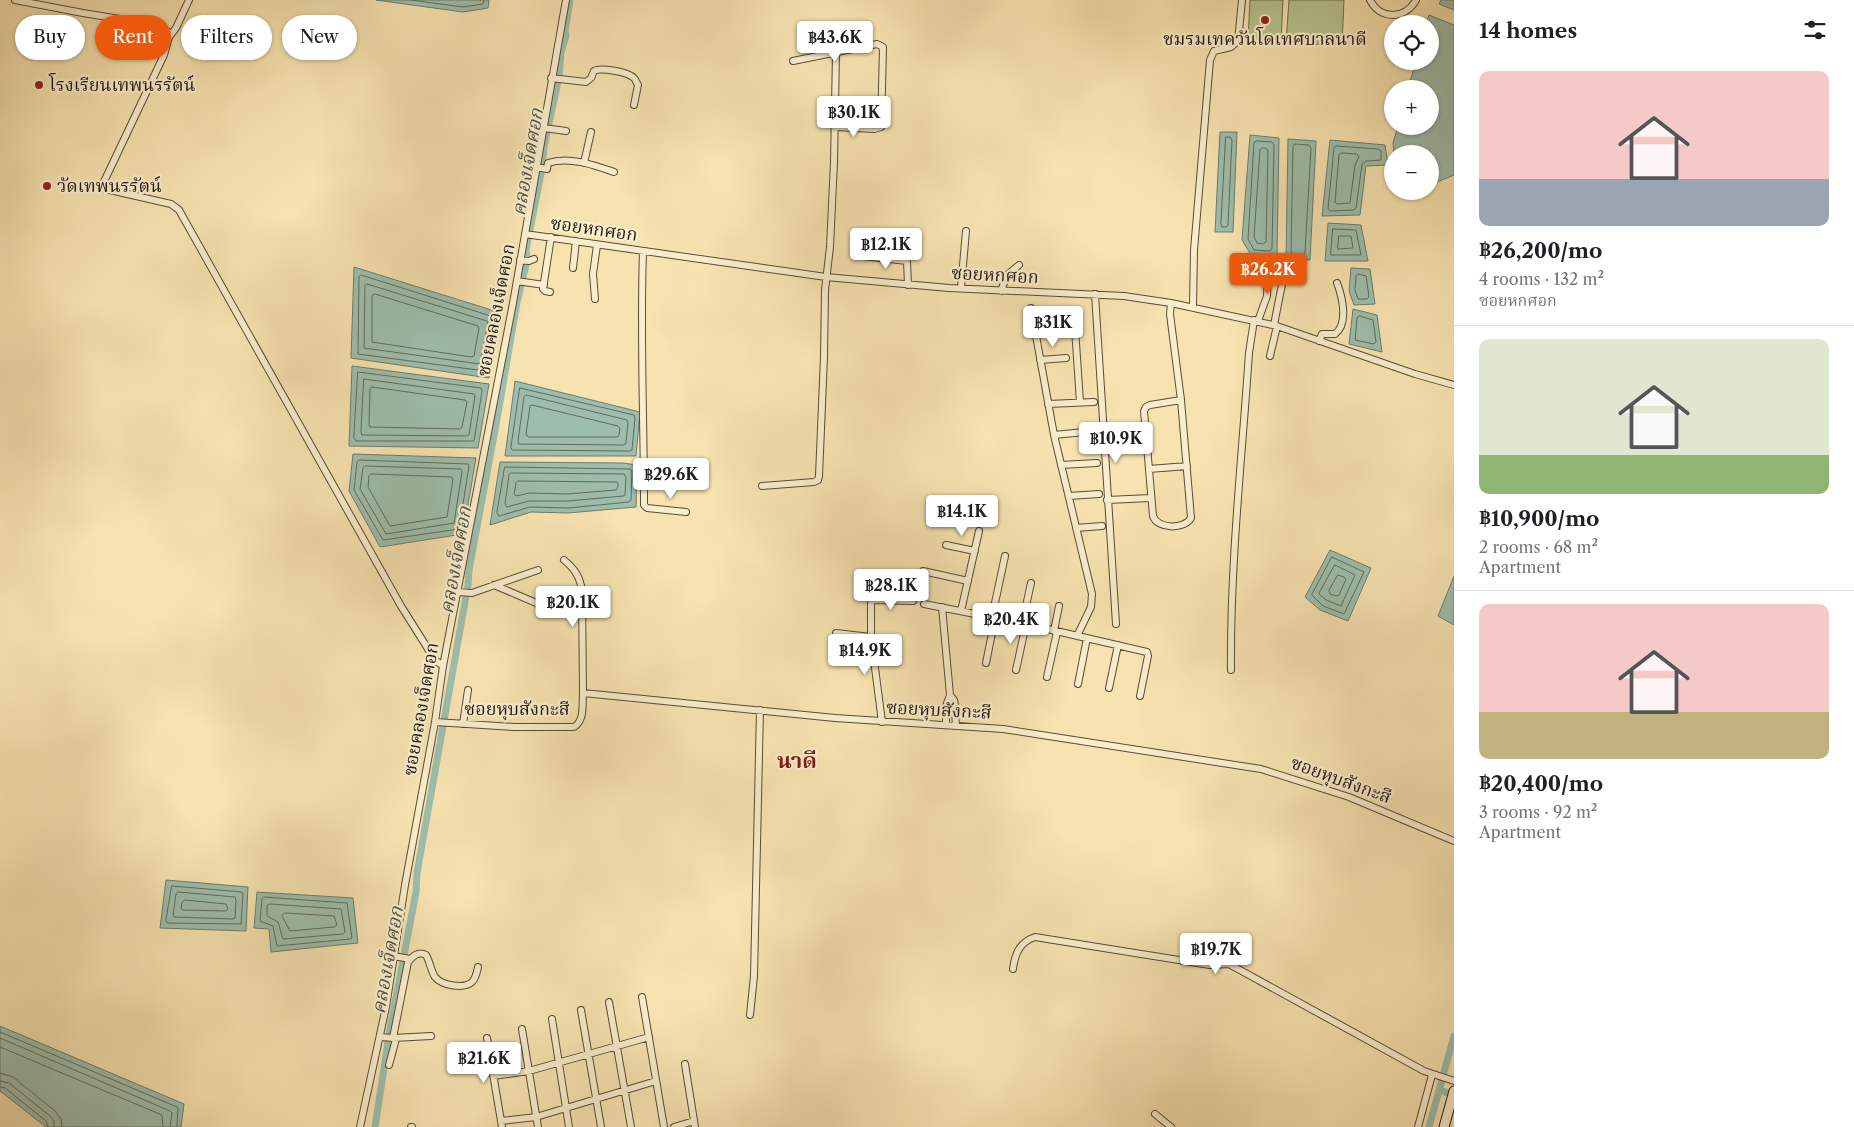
<!DOCTYPE html>
<html lang="en">
<head>
<meta charset="utf-8">
<style>
	:root { --surface:#fff; --page:#f6f6f6; --text:#202124; --muted:#757577; --line:#e0e0e0; --accent:#ea580c }
	body { margin:0; font-family:"Libre Caslon Text","Noto Serif Thai",serif; background:var(--page); color:var(--text); height:100vh; display:flex; flex-direction:column; font-size:19px; white-space:nowrap }
	* { box-sizing:border-box; margin:0 }
	p { font-size:16px; color:var(--muted) }
	.icon { flex:none; width:28px; height:28px; fill:none; stroke:currentColor; stroke-width:2; stroke-linecap:round; stroke-linejoin:round }
	.map { position:relative; flex:1; overflow:hidden }
	.drawer { display:flex; flex-direction:column; background:var(--surface); width:400px }
	.drawer>* { flex:none }
	.hud { position:absolute; left:15px; top:15px; width:475px; height:45px; display:flex; gap:10px }
	.controls { position:absolute; left:1384px; top:15px; display:grid; gap:10px }
	.controls a { display:grid; place-items:center; width:55px; height:55px; border-radius:50%; background:var(--surface); box-shadow:0 1px 4px #0004; font-size:25px }
	.price { position:absolute; translate:-50% -42px; padding:0 11px; border-radius:5px; background:#fff; color:#222; font-size:16px; line-height:32px; filter:drop-shadow(0 1px 2px #0008) }
	.price::after { content:''; position:absolute; left:50%; top:30px; width:15px; height:11px; margin-left:-8px; background:inherit; clip-path:polygon(0 0,100% 0,50% 100%) }
	.price.selected { background:var(--accent); color:#fff }
	ul { padding:0; list-style:none }
	li { display:grid; align-content:center; gap:10px; height:265px; padding:0 25px }
	li+li { border-top:1px solid var(--line) }
	li span { display:grid; place-items:center; height:155px; border-radius:10px; color:#555 }
	li>.icon { margin-inline-start:auto }
	span .icon { width:90px; height:90px; fill:#fffc; stroke-width:1 }
	li b { font-size:21px }
	h2 { display:flex; justify-content:space-between; align-items:center; height:60px; padding:0 25px; font-size:21px }
	.pill { padding:0 18px; border-radius:22px; background:var(--surface); box-shadow:0 1px 4px #0004; font-size:18px; line-height:45px }
	.pill.selected { background:var(--accent); color:#fff }
	main { display:flex; flex:1; min-height:0 }
	.map>svg:first-child { display:block }
	.green { fill:#b7c590; stroke:#6d6e50 }
	.water { fill:#9dbeac; stroke:#6c7c6e }
	.lines { fill:none; stroke-linecap:round; stroke-linejoin:round }
	.shore { stroke:#606b5e; stroke-width:1 }
	.canal { stroke:#9dbeac; stroke-width:7 }
	.street-casing { stroke:#584b38; stroke-width:8 }
	.secondary-casing { stroke:#231810; stroke-width:11 }
	.street { stroke:#faedcc; stroke-width:6 }
	.secondary { stroke:#faedcc; stroke-width:9 }
	.poi-dot { fill:#8f2418; stroke:#faedcc; stroke-width:2 }
	.labels { text-anchor:middle; stroke-width:4.5; stroke-linejoin:round; paint-order:stroke }
	.poi-label { font-size:18px; fill:#231810; stroke:#faedcc; text-anchor:start }
	.street-label { font-size:18px; fill:#231810; stroke:#faedcc }
	.water-label { font-size:19px; font-style:italic; fill:#4e5247; stroke:#faedcc }
	.district-label { font-size:22px; font-weight:bold; fill:#7a1f14; stroke:#faedcc }
</style>
</head>
<body>
<main>
<div class="map">
<svg width="1454" height="1127" viewBox="0 0 1454 1127">
	<rect width="100%" height="100%" fill="#f7e3b0"/>
	<filter id="stains"><feTurbulence type="fractalNoise" baseFrequency=".004" numOctaves="4"/><feColorMatrix values="0 0 0 0 .2 0 0 0 0 .09 0 0 0 0 .02 0 0 0 .5 -.17"/></filter>
	<radialGradient id="worn" r=".72"><stop offset=".6" stop-color="#630" stop-opacity="0"/><stop offset="1" stop-color="#630" stop-opacity=".3"/></radialGradient>
	<path class="green" d="M1250,0H1283L1281,42L1248,40Z
		M1289,0H1344L1342,45L1286,43Z"/>
	<path class="water" d="M376,0H489L488,8L463,12Z
		M1441,0H1454V10L1439,4Z
		M1429,15L1454,25V175L1437,182L1430,179V154H1394L1393,143L1398,126H1430V89H1408L1416,61H1430V24H1426Z
		M1220,132H1237L1233,232H1215Z
		M1250,135L1279,138L1277,256L1251,255L1242,240Z
		M1288,139L1316,141L1310,260L1286,259Z
		M1330,140L1385,145L1388,165L1366,166L1360,215L1322,216Z
		M1328,223L1361,225L1368,261H1325Z
		M354,267L501,313L489,378L351,358Z
		M1351,268L1370,269L1375,304L1354,305L1349,291Z
		M1353,309L1377,315L1382,352L1349,344Z
		M352,366L489,384L478,448L349,446Z
		M515,381L640,412L636,456H505Z
		M353,454L476,458L463,534L380,547L349,491Z
		M500,462L623,463L637,465L636,507L568,513L531,512L490,525Z
		M1330,550L1371,568L1348,621L1320,610L1305,597Z
		M1454,576V625L1438,616Z
		M166,880L248,887L246,931L160,928Z
		M257,892L353,898L358,943L271,952L269,929L254,928Z
		M0,1026L184,1104L181,1127H46L0,1091Z"/>
	<g class="lines">
		<path class="shore" d="M411,0L463,7L483,4L484,0
			M1226,137H1230L1232,140L1228,225L1226,227H1222L1221,224Z
			M1257,141L1272,142L1274,145L1272,248L1270,251L1254,250L1248,239L1254,143Z
			M1295,144L1309,145L1311,148L1305,252L1303,255L1293,254L1291,252L1293,147Z
			M1336,146L1378,149L1381,151V160L1366,161L1362,164L1356,208L1354,210L1330,211L1328,209L1334,148Z
			M1262,148H1266L1268,151L1266,242L1263,244L1257,243L1254,237L1260,150Z
			M1342,153L1357,154L1359,157L1355,165L1350,203L1337,204L1335,202L1339,155Z
			M1333,229L1356,230L1361,255H1331Z
			M1339,236H1351L1353,248L1338,249Z
			M1358,274L1366,276L1369,297L1367,299H1358L1355,290L1356,276Z
			M361,275L494,317L485,371L358,354L359,277Z
			M367,284L487,321L488,323L480,364L364,348L365,286Z
			M375,294L478,326L479,328L474,356L471,357L372,342V296Z
			M1360,316L1373,320L1376,342L1374,344L1355,340L1357,318Z
			M358,372L481,388L482,391L474,441H356L354,438Z
			M364,379L474,394L475,396L469,435L467,436L362,435L361,432Z
			M372,387L465,400L467,402L462,427L460,429L370,427L369,425L370,390Z
			M520,388L634,415L635,418L632,450L629,451L512,450L511,448Z
			M526,395L627,420L628,422L626,443L624,445L519,444L518,441L524,397Z
			M532,405L618,426L620,428L619,435L617,437H528L526,434L530,406Z
			M359,460L468,464L469,466L459,529L383,540L354,490L357,462Z
			M365,466L461,469L462,472L454,523L386,534L360,489L363,468Z
			M505,467L630,469L632,471L631,500L629,502L568,508L530,507L499,516L497,513Z
			M511,473L624,474L626,477L625,495L623,496L568,501H529L507,507L505,504L509,475Z
			M371,474L452,477L453,479L447,517L390,526L368,487L369,476Z
			M518,481L616,482L618,483V487L616,490L567,494L530,493L516,496L514,494L516,483Z
			M1332,557L1364,572L1344,614L1323,606L1312,595Z
			M1335,565L1355,575L1341,606L1326,600L1319,594Z
			M1338,575L1344,577L1346,579L1339,595L1336,596L1330,594L1329,591Z
			M172,886L242,892L243,894L241,924L167,923L166,921Z
			M178,892L235,897L236,900L235,918L233,919L174,917L173,915L176,894Z
			M264,897L347,903L352,938L350,939L277,946L273,926L260,921L262,899Z
			M185,900L226,904L228,909L226,911L183,910L181,908L182,903Z
			M270,904L341,909L345,932L343,934L283,939L278,922L267,916V906Z
			M285,913L334,916L337,925L334,927L290,931L282,916Z
			M0,1032L177,1107L178,1109L177,1127
			M0,1038L170,1111L172,1113L170,1127
			M0,1047L162,1115L163,1127
			M0,1073L13,1077L55,1111L61,1119L62,1127
			M0,1081L9,1083L50,1116L54,1121V1127
			M0,1087L5,1088L46,1121L48,1127"/>
		<path class="canal" d="M1440,1090L1448,1093
			M375,1127L390,1029L416,892L417,873L468,585L469,570L499,408L517,302L527,261L526,250L542,168L544,146L559,77L561,52L566,36L565,31L570,0
			M1429,1127L1454,1036"/>
		<defs>
			<path id="street" d="M15,0L83,13L150,24L163,28L168,32L169,37
				M189,0L176,28L169,37L164,55L101,188L171,204L179,210L401,606L435,660L443,666
				M1370,0C1380,20 1405,20 1416,0
				M793,61L877,44L883,47L881,127L874,129L835,127
				M551,78L586,82L591,78L594,71C601,67 628,72 634,78C636,80 636,82 638,85L634,105
				M544,128L566,131
				M584,163L591,132
				M537,167L547,169L548,163C569,156 594,165 614,172
				M525,234L826,277L949,288L1124,296L1171,303L1277,326L1415,374L1454,385
				M907,234V261
				M643,251C640,336 644,420 644,505L647,508L686,512
				M862,256L907,261L908,285
				M520,260L529,261L534,259
				M573,268L576,241
				M517,281L544,285
				M961,288L966,231
				M1001,291L1007,275L1019,265
				M550,292L545,291L543,289L551,237
				M1095,294L1116,624
				M595,299L593,274L597,245
				M1171,303L1170,314L1181,400L1191,518C1184,530 1157,529 1153,516L1144,411L1146,407L1150,405L1181,400
				M1193,307L1194,250L1210,60L1214,51L1231,47L1238,41L1242,0
				M1031,308L1054,435L1092,594L1091,607L1077,636
				M1074,314L1080,402
				M1258,321L1267,296L1268,273
				M1274,325L1285,269
				M1319,341L1322,334H1335C1349,324 1342,296 1337,283
				M1270,356L1277,326
				M1040,360L1066,358
				M1048,404L1094,402
				M1054,435L1095,431
				M1061,465L1097,463
				M1149,469L1187,466
				M762,486L814,482L818,480L819,476L824,357L825,290L830,247L834,162L836,52
				M1069,496L1099,494
				M1107,500L1151,498
				M1076,528L1102,526
				M946,545L975,551
				M564,560C575,569 580,577 582,591L583,693
				M923,571L968,581
				M494,585L541,605
				M458,592L472,593L538,570
				M924,604L1026,624L1147,652L1148,656L1140,696
				M942,607L950,695L954,700L955,705
				M961,611L979,531
				M992,617L1005,556
				M1022,624L1031,583
				M1054,631L1059,606
				M836,633L871,637
				M986,663L995,618
				M1016,670L1026,624
				M1231,670C1230,564 1242,458 1249,353L1254,320
				M1047,677L1057,632
				M1078,684L1087,638
				M1109,688L1118,645
				M946,706L950,695
				M955,712L956,726
				M435,722L514,727H574C585,720 582,705 583,693L835,718L1003,729L1261,769L1349,797L1454,841
				M882,722L871,637V600L913,601
				M463,724L468,690
				M946,725V712
				M394,956L410,959
				M1013,969C1015,953 1020,942 1035,937L1210,965L1229,964L1424,1071L1454,1081
				M642,997L664,1127
				M609,1002L631,1127
				M581,1010L601,1127
				M750,1015L754,976L760,710
				M552,1019L569,1127
				M522,1029L538,1127
				M380,1037L393,1038L408,962C413,956 418,951 426,955C430,962 431,971 435,977C442,986 465,989 472,982C476,978 477,972 478,967
				M393,1038L431,1036
				M487,1038L502,1127
				M685,1064L695,1127
				M389,1065L396,1039
				M493,1076L529,1071L649,1037
				M1155,1114L1171,1127
				M501,1121L536,1117L656,1081
				M360,1127L386,1007L405,885L435,722L443,666L513,303L566,0
				M411,1127H412
				M674,1127L694,1121
				M1418,1127L1432,1075"/>
			<path id="secondary" d="M1444,1127L1454,1091"/>
		</defs>
		<use href="#street" class="street-casing"/>
		<use href="#secondary" class="secondary-casing"/>
		<use href="#street" class="street"/>
		<use href="#secondary" class="secondary"/>
	</g>
	<g class="poi-dot">
		<circle cx="1265" cy="20" r="5"/>
		<circle cx="39" cy="85" r="5"/>
		<circle cx="47" cy="186" r="5"/>
	</g>
	<g class="labels">
		<g class="poi-label">
			<text x="1265" y="45" text-anchor="middle">ชมรมเทควันโดเทศบาลนาดี</text>
			<text x="49" y="91">โรงเรียนเทพนรรัตน์</text>
			<text x="57" y="192">วัดเทพนรรัตน์</text>
		</g>
		<g class="street-label">
			<text transform="translate(594 229) rotate(8)" y="6">ซอยหกศอก</text>
			<text transform="translate(995 275) rotate(3)" y="6">ซอยหกศอก</text>
			<text transform="translate(496 310) rotate(-79)" y="6">ซอยคลองเจ็ดศอก</text>
			<text transform="translate(421 709) rotate(-80)" y="6">ซอยคลองเจ็ดศอก</text>
			<text x="517" y="715">ซอยหุบสังกะสี</text>
			<text transform="translate(939 710) rotate(3)" y="6">ซอยหุบสังกะสี</text>
			<text transform="translate(1341 780) rotate(20)" y="6">ซอยหุบสังกะสี</text>
		</g>
		<g class="water-label">
			<text transform="translate(527 162) rotate(-80)" y="7">คลองเจ็ดศอก</text>
			<text transform="translate(455 560) rotate(-80)" y="7">คลองเจ็ดศอก</text>
			<text transform="translate(387 960) rotate(-80)" y="7">คลองเจ็ดศอก</text>
		</g>
		<g class="district-label">
			<text x="797" y="768">นาดี</text>
		</g>
	</g>
	<rect width="100%" height="100%" filter="url(#stains)"/>
	<rect width="100%" height="100%" fill="url(#worn)"/>
</svg>
<div class="controls">
<a><svg class="icon" aria-label="locate" viewBox="0 0 24 24"><circle cx="12" cy="12" r="6"/><path d="M12 2v4M12 18v4M2 12h4M18 12h4"/></svg></a>
<a>+</a>
<a>−</a>
</div>
<b class="price" style="left:835px;top:63px">฿43.6K</b>
<b class="price" style="left:854px;top:138px">฿30.1K</b>
<b class="price" style="left:886px;top:270px">฿12.1K</b>
<b class="price selected" style="left:1268px;top:295px">฿26.2K</b>
<b class="price" style="left:1053px;top:348px">฿31K</b>
<b class="price" style="left:1116px;top:464px">฿10.9K</b>
<b class="price" style="left:671px;top:500px">฿29.6K</b>
<b class="price" style="left:962px;top:537px">฿14.1K</b>
<b class="price" style="left:891px;top:611px">฿28.1K</b>
<b class="price" style="left:573px;top:628px">฿20.1K</b>
<b class="price" style="left:1011px;top:645px">฿20.4K</b>
<b class="price" style="left:865px;top:676px">฿14.9K</b>
<b class="price" style="left:1216px;top:975px">฿19.7K</b>
<b class="price" style="left:484px;top:1084px">฿21.6K</b>
<div class="hud">
<a class="pill">Buy</a>
<a class="pill selected">Rent</a>
<a class="pill">Filters</a>
<a class="pill">New</a>
</div>
</div>
<section class="drawer">
<h2>14 homes<svg class="icon" aria-label="filters" viewBox="0 0 24 24"><path d="M4 7h16M4 17h16"/><circle cx="9" cy="7" r="2"/><circle cx="15" cy="17" r="2"/></svg></h2>
<ul>
<li><span style="background:linear-gradient(#f6c9c9 70%,#9aa5b1 0)"><svg class="icon" aria-label="home" viewBox="0 0 24 24"><path d="M3 11l9-7 9 7M6 9v11h12V9"/></svg></span><div><b>฿26,200/mo</b><p>4 rooms · 132 m²</p><p>ซอยหกศอก</p></div></li>
<li><span style="background:linear-gradient(#dfe7d0 75%,#8fb573 0)"><svg class="icon" aria-label="home" viewBox="0 0 24 24"><path d="M3 11l9-7 9 7M6 9v11h12V9"/></svg></span><div><b>฿10,900/mo</b><p>2 rooms · 68 m²</p><p>Apartment</p></div></li>
<li><span style="background:linear-gradient(#f6c9c9 70%,#c2b280 0)"><svg class="icon" aria-label="home" viewBox="0 0 24 24"><path d="M3 11l9-7 9 7M6 9v11h12V9"/></svg></span><div><b>฿20,400/mo</b><p>3 rooms · 92 m²</p><p>Apartment</p></div></li>
</ul>
</section>
</main>
</body>
</html>
